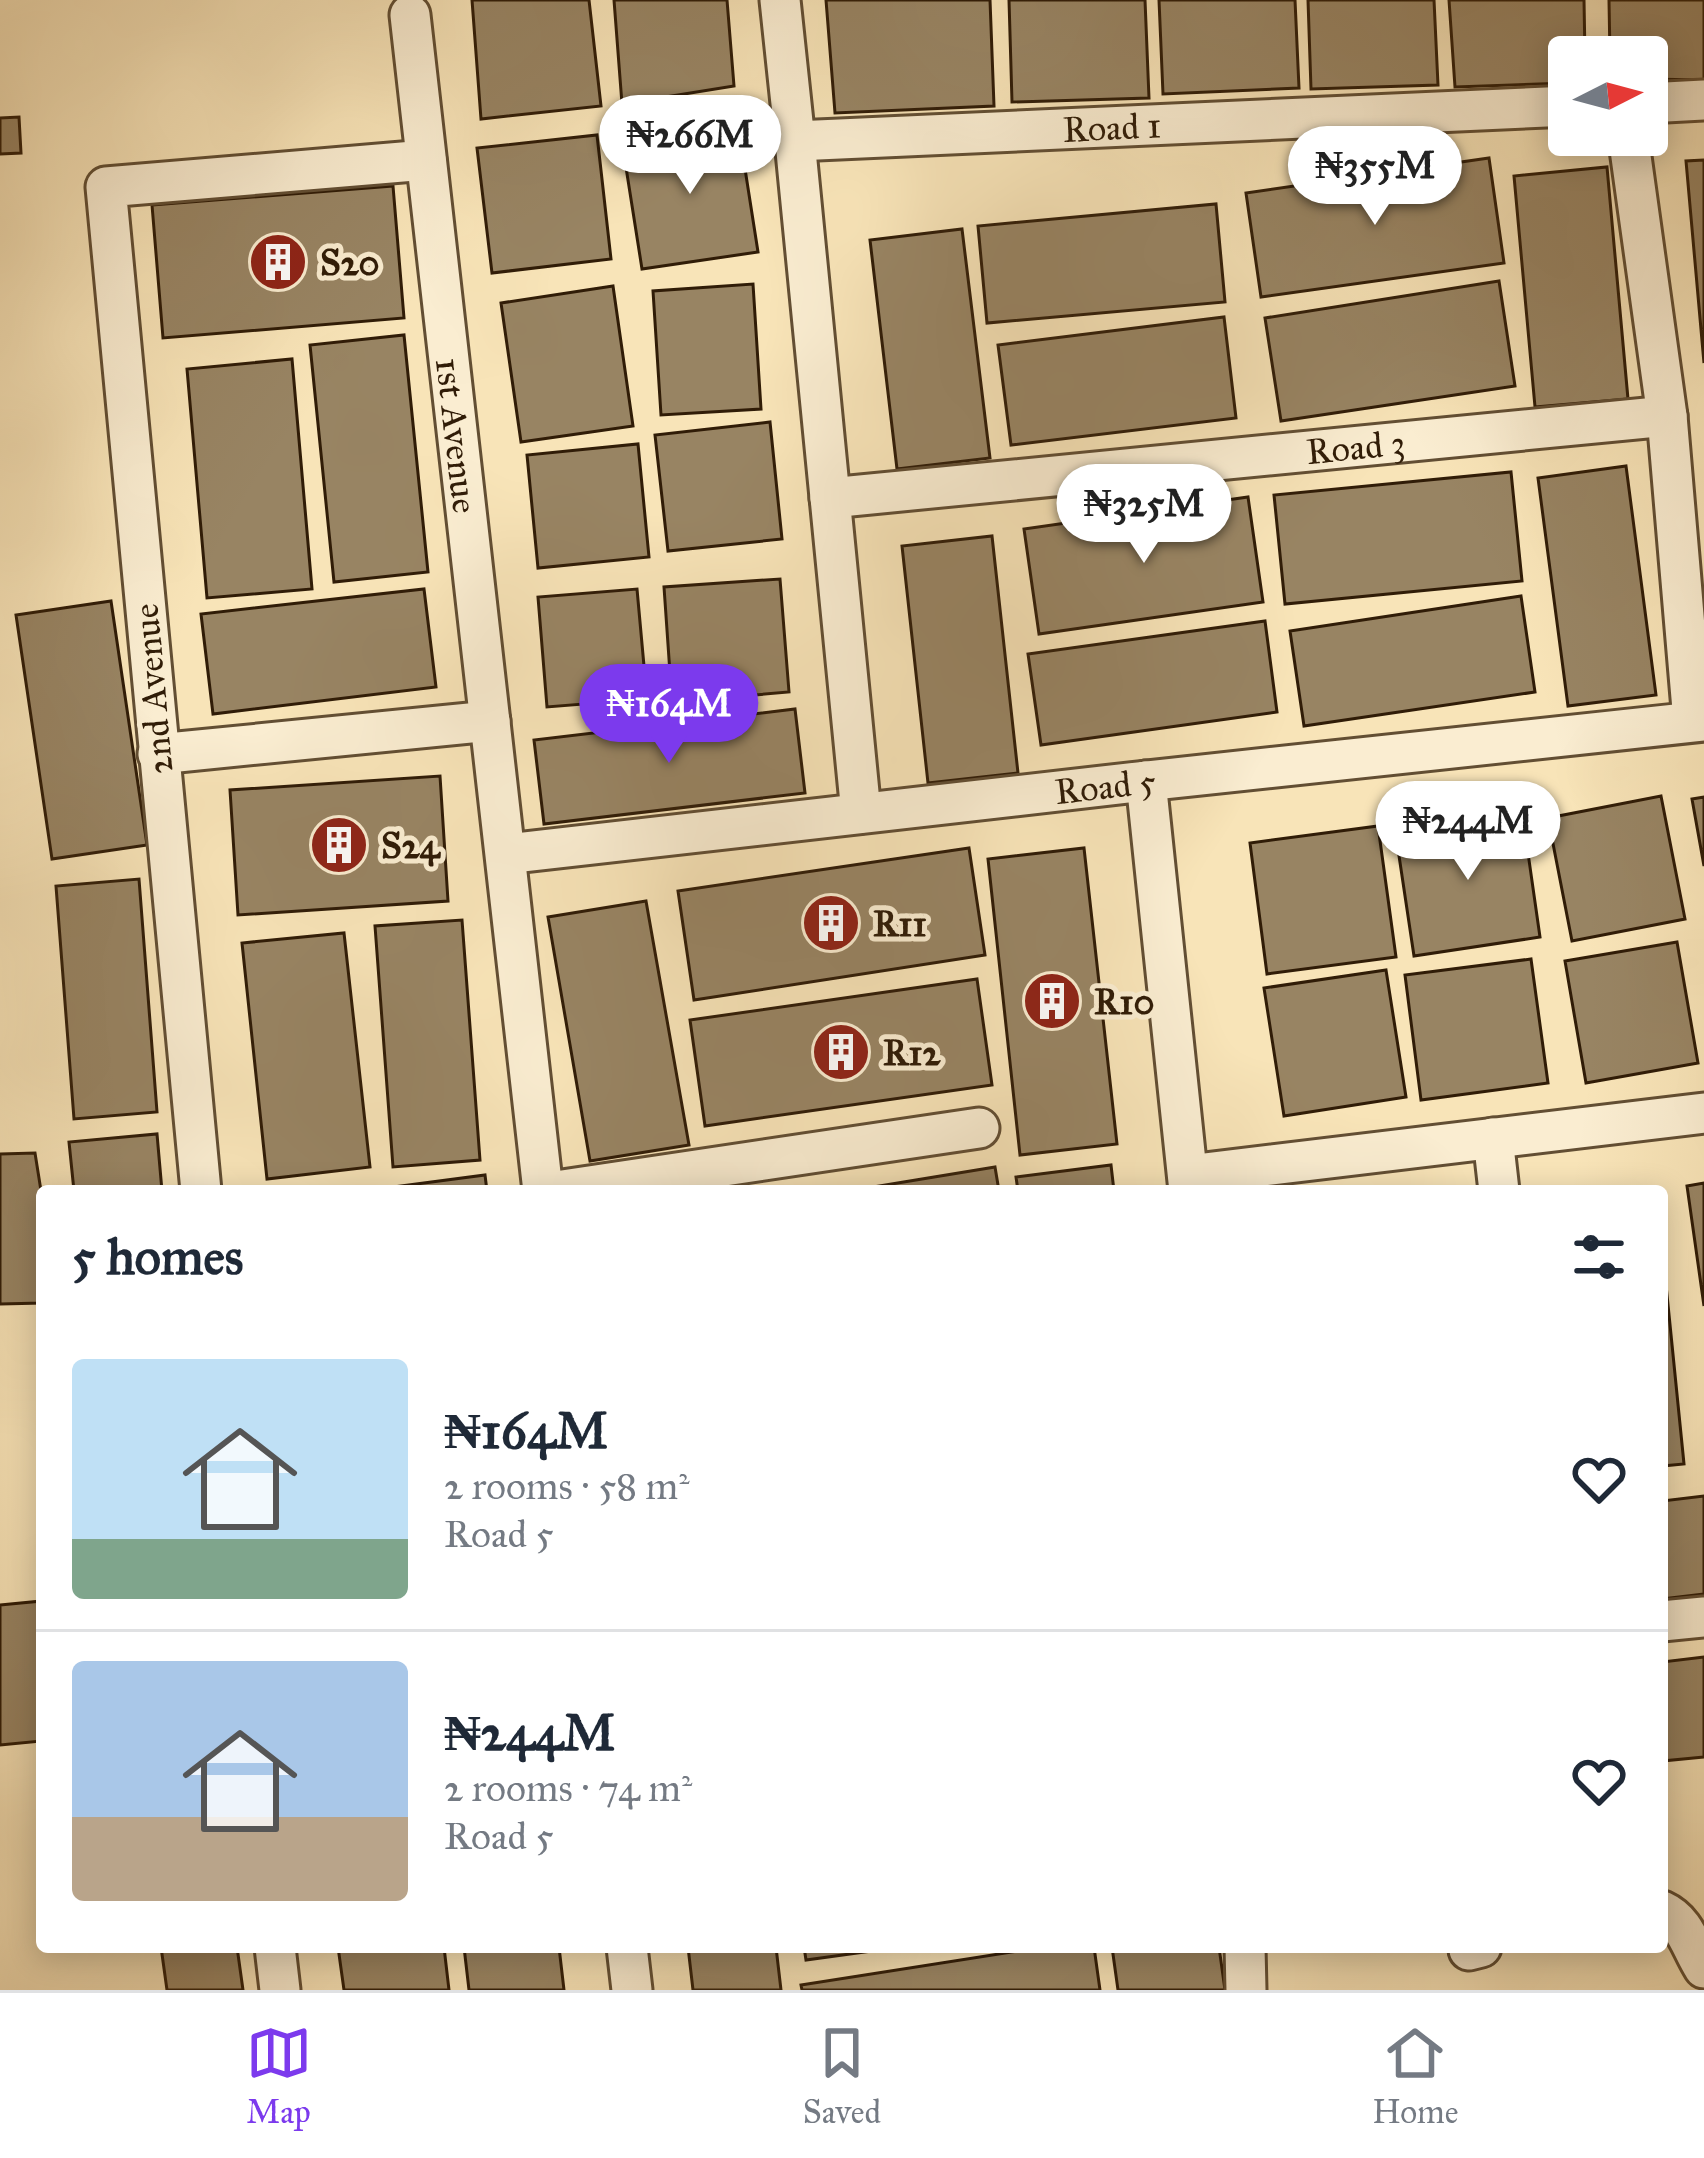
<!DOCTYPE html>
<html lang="en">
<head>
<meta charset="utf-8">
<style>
	:root { --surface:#fff; --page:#f6f6f7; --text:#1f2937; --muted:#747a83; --line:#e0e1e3; --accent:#7c3aed }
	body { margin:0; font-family:"IM FELL Great Primer",serif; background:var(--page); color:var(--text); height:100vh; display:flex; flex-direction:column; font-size:45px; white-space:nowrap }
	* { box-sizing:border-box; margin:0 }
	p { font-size:39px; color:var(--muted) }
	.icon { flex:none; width:66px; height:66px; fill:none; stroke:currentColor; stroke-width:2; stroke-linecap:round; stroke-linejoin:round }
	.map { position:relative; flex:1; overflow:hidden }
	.panel { position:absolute; left:36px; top:1185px; width:1632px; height:768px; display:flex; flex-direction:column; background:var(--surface); border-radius:12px; box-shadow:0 6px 30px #0003 }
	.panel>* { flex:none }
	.needle { width:78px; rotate:84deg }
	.tools { position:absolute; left:1548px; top:36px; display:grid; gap:24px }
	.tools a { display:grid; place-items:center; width:120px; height:120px; border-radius:12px; background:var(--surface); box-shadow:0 6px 30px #0003; font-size:60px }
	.price { position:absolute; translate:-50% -102px; padding:0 27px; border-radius:42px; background:#fff; color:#222; font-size:39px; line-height:78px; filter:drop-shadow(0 3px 6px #0008) }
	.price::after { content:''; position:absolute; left:50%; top:72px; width:36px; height:27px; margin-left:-18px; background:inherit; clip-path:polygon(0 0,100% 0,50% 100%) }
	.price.active { background:var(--accent); color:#fff }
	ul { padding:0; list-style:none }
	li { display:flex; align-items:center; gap:36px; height:300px; padding:0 36px }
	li+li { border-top:3px solid var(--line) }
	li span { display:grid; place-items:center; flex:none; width:336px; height:240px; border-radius:12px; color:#555 }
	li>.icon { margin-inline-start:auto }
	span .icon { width:144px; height:144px; fill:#fffc; stroke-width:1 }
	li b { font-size:51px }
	h2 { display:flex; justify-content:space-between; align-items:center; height:144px; padding:0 36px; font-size:51px }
	.tabs { display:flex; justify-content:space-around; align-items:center; height:168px; border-top:3px solid var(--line); background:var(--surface); font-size:33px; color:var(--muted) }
	.tabs a { display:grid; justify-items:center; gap:6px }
	.tabs .active { color:var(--accent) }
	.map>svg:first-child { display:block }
	.building { fill:#988463; stroke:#301c07; stroke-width:3 }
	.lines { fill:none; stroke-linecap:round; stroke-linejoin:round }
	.street-casing { stroke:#624e33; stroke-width:45 }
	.street { stroke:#faedd1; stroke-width:39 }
	.labels { text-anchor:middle; stroke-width:10; stroke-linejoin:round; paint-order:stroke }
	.street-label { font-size:36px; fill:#301c07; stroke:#faedd1 }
	.poi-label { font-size:36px; font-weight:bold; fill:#301c07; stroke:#faedd1; text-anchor:start }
</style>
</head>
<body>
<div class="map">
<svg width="1704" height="1990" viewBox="0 0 1704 1990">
	<rect width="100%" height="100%" fill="#f8e4b8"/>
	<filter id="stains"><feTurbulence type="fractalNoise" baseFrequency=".00167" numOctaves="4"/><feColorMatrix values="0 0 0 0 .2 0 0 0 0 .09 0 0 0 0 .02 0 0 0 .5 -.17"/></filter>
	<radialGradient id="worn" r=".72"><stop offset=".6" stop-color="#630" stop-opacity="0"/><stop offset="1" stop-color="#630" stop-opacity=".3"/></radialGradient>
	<path class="building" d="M472,0H589L601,106L481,119Z
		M614,0H727L734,86L622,104Z
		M826,0H990L994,106L835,113Z
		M1009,0H1145L1149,98L1012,102Z
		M1159,0H1295L1299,88L1163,94Z
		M1308,0H1434L1438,85L1311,89Z
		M1449,0H1584L1585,57H1569V83L1455,87Z
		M1609,0H1704V80L1647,79V57H1610Z
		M19,117L21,153L0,154V118Z
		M738,124L758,252L642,269L622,142Z
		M597,135L611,259L492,273L477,148Z
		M1489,158L1504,263L1261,297L1246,193Z
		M1704,160V363L1686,161Z
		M1607,167L1628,399L1535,407L1514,176Z
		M393,186L404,318L163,338L152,205Z
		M1216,204L1225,302L987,323L978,226Z
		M962,229L990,458L897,469L870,240Z
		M1499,281L1515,386L1281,421L1265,318Z
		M753,284L761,409L661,415L653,291Z
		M613,286L633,426L521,442L501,303Z
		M1224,317L1236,418L1011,445L998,345Z
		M404,335L428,572L334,582L310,345Z
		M292,359L312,589L207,598L187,369Z
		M770,422L782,539L668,551L655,435Z
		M638,444L649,557L538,568L527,455Z
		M1626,466L1656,695L1568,706L1538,478Z
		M1511,472L1522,581L1285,604L1274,495Z
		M1248,497L1263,602L1039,634L1024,529Z
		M992,536L1018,773L928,783L902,546Z
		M780,579L789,692L672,702L664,587Z
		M424,589L436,687L213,714L201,614Z
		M637,589L647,699L547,707L538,597Z
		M1521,596L1535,692L1304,726L1290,631Z
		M111,601L147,845L52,859L16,615Z
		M1265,621L1277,712L1041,745L1028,654Z
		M795,709L805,793L544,824L534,740Z
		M440,776L448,901L238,915L230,790Z
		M1661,796L1685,919L1572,941L1548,818Z
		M1704,797V866L1692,799Z
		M1522,811L1540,937L1414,956L1395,829Z
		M1378,826L1396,957L1267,974L1250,843Z
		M969,848L985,955L694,1000L678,891Z
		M1084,848L1117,1144L1020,1155L988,859Z
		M139,879L157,1112L74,1119L56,886Z
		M646,901L689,1145L590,1161L548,917Z
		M462,920L480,1160L393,1167L375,926Z
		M344,933L370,1167L267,1179L242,943Z
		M1677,942L1698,1063L1586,1083L1565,961Z
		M1531,959L1548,1083L1421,1100L1405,975Z
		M1386,970L1406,1097L1284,1116L1264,988Z
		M977,979L992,1085L705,1126L690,1020Z
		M157,1134L162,1191H74L69,1142Z
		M35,1153L42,1197V1303L0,1304V1154Z
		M1111,1165L1114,1191H1018L1016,1177Z
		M995,1167L999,1191H849Z
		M485,1175L487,1191H363Z
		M1704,1183V1306L1687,1186Z
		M1662,1245L1684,1464L1662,1466Z
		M1704,1496V1594L1662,1599V1501Z
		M42,1601V1741L0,1745V1605Z
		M1704,1657V1757L1662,1761V1662Z
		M161,1947H237L243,1990H167Z
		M338,1947H444L449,1990H344Z
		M464,1947H559L564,1990H469Z
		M688,1947H776L781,1990H693Z
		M804,1947H901L806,1960Z
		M1043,1947H1094L1100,1990H802L801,1985Z
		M1112,1947H1219L1225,1990H1118Z"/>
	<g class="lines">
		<defs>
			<g id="street">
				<path id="s1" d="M780,0L795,141L1569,106"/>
				<path id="s2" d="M410,15L543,1191"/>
				<path d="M1647,103L1704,100"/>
				<path d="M1628,135L1667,416L1693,721"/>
				<path d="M795,141L861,813"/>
				<path id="s3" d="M830,498L1667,416"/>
				<path d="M158,754L490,721"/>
				<path d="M1146,781L1189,1191"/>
				<path id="s4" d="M506,854L1146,781L1704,721"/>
				<path d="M1493,1138L1499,1191"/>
				<path d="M1188,1175L1704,1113"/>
				<path d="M201,1191L106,187L426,160"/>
				<path d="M556,1191L979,1128"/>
				<path d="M1662,1621L1704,1617"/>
				<path d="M1662,1911C1686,1922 1690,1946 1704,1968"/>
				<path d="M275,1947L280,1990"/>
				<path d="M627,1947L632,1990"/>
				<path d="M1245,1947L1246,1990"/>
				<path d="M1469,1950L1481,1947"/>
			</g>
		</defs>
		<use href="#street" class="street-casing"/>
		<use href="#street" class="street"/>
	</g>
	<defs>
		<symbol id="building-disc" viewBox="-11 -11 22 22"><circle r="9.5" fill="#8f2418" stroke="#faedd1"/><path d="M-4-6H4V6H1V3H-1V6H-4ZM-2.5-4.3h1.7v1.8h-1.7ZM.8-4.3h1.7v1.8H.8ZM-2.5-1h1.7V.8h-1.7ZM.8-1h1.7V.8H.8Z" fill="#fff"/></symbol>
	</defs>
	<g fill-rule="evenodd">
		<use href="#building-disc" x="245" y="229" width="66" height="66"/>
		<use href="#building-disc" x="306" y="812" width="66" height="66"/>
		<use href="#building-disc" x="798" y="890" width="66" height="66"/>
		<use href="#building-disc" x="1019" y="968" width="66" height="66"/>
		<use href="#building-disc" x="808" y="1019" width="66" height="66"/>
	</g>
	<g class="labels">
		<g class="street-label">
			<text dy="13" stroke="none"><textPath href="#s1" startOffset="459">Road 1</textPath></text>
			<text dy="13" stroke="none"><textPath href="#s2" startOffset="423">1st Avenue</textPath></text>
			<text dy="13" stroke="none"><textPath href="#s3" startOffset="528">Road 3</textPath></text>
			<text transform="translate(152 689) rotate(-95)" y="13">2nd Avenue</text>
			<text dy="13" stroke="none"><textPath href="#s4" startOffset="603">Road 5</textPath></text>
		</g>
		<g class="poi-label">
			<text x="320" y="275">S20</text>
			<text x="381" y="858">S24</text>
			<text x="873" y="936">R11</text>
			<text x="1094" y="1014">R10</text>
			<text x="883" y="1065">R12</text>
		</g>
	</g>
	<rect width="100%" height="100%" filter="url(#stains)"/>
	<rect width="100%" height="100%" fill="url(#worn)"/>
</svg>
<div class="tools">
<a><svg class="needle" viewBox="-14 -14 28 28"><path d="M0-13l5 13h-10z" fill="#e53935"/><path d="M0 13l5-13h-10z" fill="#747a83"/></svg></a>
</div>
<b class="price" style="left:690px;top:197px">₦266M</b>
<b class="price" style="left:1375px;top:228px">₦355M</b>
<b class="price" style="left:1144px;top:566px">₦325M</b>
<b class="price active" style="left:669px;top:766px">₦164M</b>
<b class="price" style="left:1468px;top:883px">₦244M</b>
<section class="panel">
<h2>5 homes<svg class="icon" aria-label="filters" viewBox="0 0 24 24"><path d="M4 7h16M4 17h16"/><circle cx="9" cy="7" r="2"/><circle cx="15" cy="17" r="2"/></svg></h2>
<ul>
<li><span style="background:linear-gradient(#bfe0f5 75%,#7fa58c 0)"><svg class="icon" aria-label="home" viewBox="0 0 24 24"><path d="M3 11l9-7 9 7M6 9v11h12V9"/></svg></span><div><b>₦164M</b><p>2 rooms · 58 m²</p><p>Road 5</p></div><svg class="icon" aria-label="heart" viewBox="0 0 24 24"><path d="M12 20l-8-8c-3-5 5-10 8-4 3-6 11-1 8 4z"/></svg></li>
<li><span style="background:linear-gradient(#a9c7e8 65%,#b9a48a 0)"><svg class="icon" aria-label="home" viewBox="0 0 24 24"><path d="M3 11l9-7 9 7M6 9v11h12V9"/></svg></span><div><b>₦244M</b><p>2 rooms · 74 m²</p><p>Road 5</p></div><svg class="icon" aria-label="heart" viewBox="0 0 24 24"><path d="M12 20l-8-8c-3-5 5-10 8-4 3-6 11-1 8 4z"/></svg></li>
</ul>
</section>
</div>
<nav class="tabs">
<a class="active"><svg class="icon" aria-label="map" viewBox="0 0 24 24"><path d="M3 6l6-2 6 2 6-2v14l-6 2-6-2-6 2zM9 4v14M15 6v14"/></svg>Map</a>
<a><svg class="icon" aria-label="saved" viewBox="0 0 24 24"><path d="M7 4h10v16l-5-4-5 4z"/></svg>Saved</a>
<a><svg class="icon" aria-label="home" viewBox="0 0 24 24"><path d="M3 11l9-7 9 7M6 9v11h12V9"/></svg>Home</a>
</nav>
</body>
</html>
